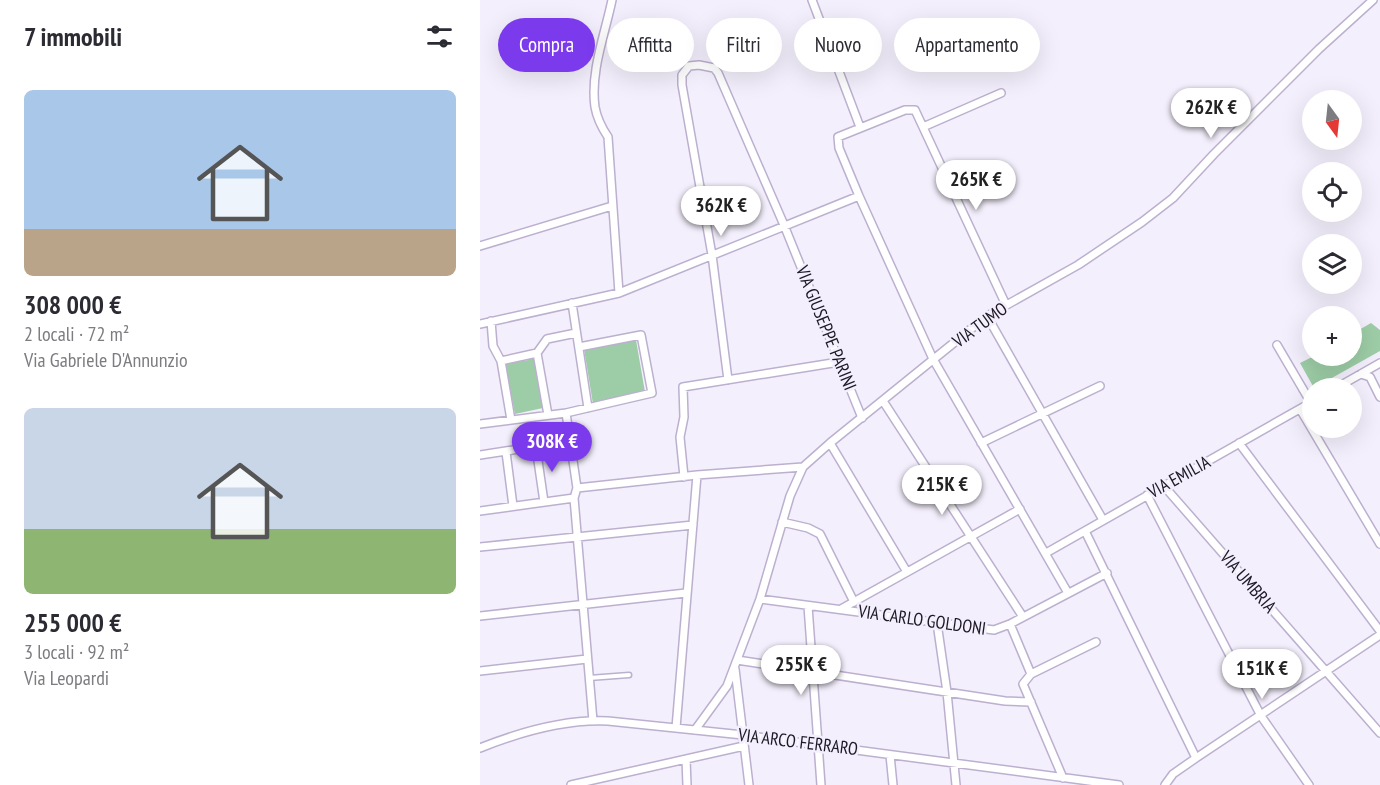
<!DOCTYPE html>
<html lang="it">
<head>
<meta charset="utf-8">
<style>
	:root { --surface:#fff; --page:#f2f2f3; --text:#2b2b33; --muted:#7c7c81; --accent:#7c3aed }
	body { margin:0; font-family:"PT Sans Narrow",sans-serif; background:var(--page); color:var(--text); height:100vh; display:flex; flex-direction:column; font-size:22px; white-space:nowrap }
	* { box-sizing:border-box; margin:0 }
	p { font-size:20px; color:var(--muted) }
	.icon { flex:none; width:33px; height:33px; fill:none; stroke:currentColor; stroke-width:2; stroke-linecap:round; stroke-linejoin:round }
	.map { position:relative; flex:1; overflow:hidden }
	.side { display:flex; flex-direction:column; background:var(--surface); width:480px }
	.side>* { flex:none }
	.guide { position:absolute; left:18px; top:18px; width:570px; height:54px; display:flex; gap:12px }
	.needle { width:39px; rotate:165deg }
	.fabs { position:absolute; left:822px; top:90px; display:grid; gap:12px }
	.fabs a { display:grid; place-items:center; width:60px; height:60px; border-radius:50%; background:var(--surface); box-shadow:0 6px 24px #0002; font-size:30px }
	.price { position:absolute; translate:-50% -51px; padding:0 14px; border-radius:21px; background:#fff; color:#222; font-size:20px; line-height:39px; filter:drop-shadow(0 2px 3px #0008) }
	.price::after { content:''; position:absolute; left:50%; top:36px; width:18px; height:14px; margin-left:-9px; background:inherit; clip-path:polygon(0 0,100% 0,50% 100%) }
	.price.selected { background:var(--accent); color:#fff }
	ul { padding:0; list-style:none }
	li { display:grid; align-content:center; gap:12px; height:318px; padding:0 24px }
	li span { display:grid; place-items:center; height:186px; border-radius:9px; color:#555 }
	li>.icon { margin-inline-start:auto }
	span .icon { width:108px; height:108px; fill:#fffc; stroke-width:1 }
	li b { font-size:26px }
	h2 { display:flex; justify-content:space-between; align-items:center; height:72px; padding:0 24px; font-size:26px }
	.pill { padding:0 21px; border-radius:27px; background:var(--surface); box-shadow:0 6px 24px #0002; font-size:21px; line-height:54px }
	.pill.selected { background:var(--accent); color:#fff }
	main { display:flex; flex:1; min-height:0 }
	.map>svg:first-child { display:block }
	.park { fill:#9dcda6 }
	.lines { fill:none; stroke-linecap:round; stroke-linejoin:round }
	.lane-casing { stroke:#bcb0cf; stroke-width:7 }
	.street-casing { stroke:#bcb0cf; stroke-width:10 }
	.lane { stroke:#fff; stroke-width:4 }
	.street { stroke:#fff; stroke-width:7 }
	.labels { text-anchor:middle; stroke-width:5; stroke-linejoin:round; paint-order:stroke }
	.street-label { font-size:18px; fill:#1d1824; stroke:#f4effc }
</style>
</head>
<body>
<main>
<section class="side">
<h2>7 immobili<svg class="icon" aria-label="filters" viewBox="0 0 24 24"><path d="M4 7h16M4 17h16"/><circle cx="9" cy="7" r="2"/><circle cx="15" cy="17" r="2"/></svg></h2>
<ul>
<li><span style="background:linear-gradient(#a9c7e8 75%,#b9a48a 0)"><svg class="icon" aria-label="home" viewBox="0 0 24 24"><path d="M3 11l9-7 9 7M6 9v11h12V9"/></svg></span><div><b>308 000 €</b><p>2 locali · 72 m²</p><p>Via Gabriele D'Annunzio</p></div></li>
<li><span style="background:linear-gradient(#c9d6e8 65%,#8fb573 0)"><svg class="icon" aria-label="home" viewBox="0 0 24 24"><path d="M3 11l9-7 9 7M6 9v11h12V9"/></svg></span><div><b>255 000 €</b><p>3 locali · 92 m²</p><p>Via Leopardi</p></div></li>
</ul>
</section>
<div class="map">
<svg width="900" height="785" viewBox="0 0 900 785">
	<rect width="100%" height="100%" fill="#f4effc"/>
	<path class="park" d="M891,323L900,330V351L834,388L820,363L834,356H872V334Z
		M156,340L165,392L113,404L104,349Z
		M54,359L63,408L35,414L25,364Z"/>
	<g class="lines">
		<defs>
			<path id="lane" d="M109,678L149,675"/>
			<path id="street" d="M132,0C125,34 110,72 115,107C117,119 122,128 128,137L139,293
				M332,0L380,127
				M443,127L521,93
				M0,246L132,206
				M92,303L108,408
				M526,305L435,110H425L358,137L359,148L379,196L453,359L588,593
				M507,316L623,520
				M11,321L13,346L21,361L31,420
				M0,324L139,293L379,196
				M797,345L831,403
				M57,353L68,415
				M21,361L57,353L67,339L96,333
				M881,374L890,377L900,397
				M248,380L232,255L202,85V75L209,66L219,65L234,68L238,73L304,225L382,418
				M856,388L900,363
				M403,401L543,617
				M820,409L900,544
				M86,413L97,488L94,498L113,721
				M0,424L86,413L172,393L161,335L99,347
				M350,443L427,572
				M501,443L620,386
				M759,443L900,631
				M56,447L64,502
				M26,452L33,506
				M0,455L91,441
				M204,477L200,437L204,417L203,387L359,362
				M683,485L900,733
				M97,488L217,475L323,467
				M667,495L781,716L829,785
				M0,511L94,498
				M302,522L328,528L340,534L374,602
				M605,531L716,758
				M0,547L213,525
				M566,553L832,402
				M280,599L514,630L530,624L627,573
				M328,606L341,785
				M361,609L540,509
				M0,616L206,593
				M457,623L467,692L476,785
				M530,624L551,674
				M257,660L525,701L551,702
				M255,669L269,785
				M0,671L107,659
				M196,728L217,475
				M215,730L247,686L280,599L310,496L323,467L350,443L507,316L598,265L662,222L693,198L734,154L839,49L893,0
				M0,748C40,732 85,719 128,721L263,735L639,785
				M410,755L413,785
				M206,759L207,785
				M583,778L543,684L551,674L616,642
				M91,785L264,746
				M685,785L693,774L716,758L900,635"/>
		</defs>
		<use href="#lane" class="lane-casing"/>
		<use href="#street" class="street-casing"/>
		<use href="#lane" class="lane"/>
		<use href="#street" class="street"/>
	</g>
	<g class="labels">
		<g class="street-label">
			<text transform="translate(500 325) rotate(-36)" y="6">VIA TUMO</text>
			<text transform="translate(346 328) rotate(68)" y="6">VIA GIUSEPPE PARINI</text>
			<text transform="translate(699 477) rotate(-29)" y="6">VIA EMILIA</text>
			<text transform="translate(768 582) rotate(49)" y="6">VIA UMBRIA</text>
			<text transform="translate(442 620) rotate(8)" y="6">VIA CARLO GOLDONI</text>
			<text transform="translate(318 742) rotate(7)" y="6">VIA ARCO FERRARO</text>
		</g>
	</g>
</svg>
<div class="fabs">
<a><svg class="needle" viewBox="-14 -14 28 28"><path d="M0-13l5 13h-10z" fill="#e53935"/><path d="M0 13l5-13h-10z" fill="#7c7c81"/></svg></a>
<a><svg class="icon" aria-label="locate" viewBox="0 0 24 24"><circle cx="12" cy="12" r="6"/><path d="M12 2v4M12 18v4M2 12h4M18 12h4"/></svg></a>
<a><svg class="icon" aria-label="layers" viewBox="0 0 24 24"><path d="M12 4l9 5-9 5-9-5zM3 14l9 5 9-5"/></svg></a>
<a>+</a>
<a>−</a>
</div>
<b class="price" style="left:731px;top:139px">262K €</b>
<b class="price" style="left:496px;top:211px">265K €</b>
<b class="price" style="left:241px;top:237px">362K €</b>
<b class="price selected" style="left:72px;top:473px">308K €</b>
<b class="price" style="left:462px;top:516px">215K €</b>
<b class="price" style="left:321px;top:696px">255K €</b>
<b class="price" style="left:782px;top:700px">151K €</b>
<div class="guide">
<a class="pill selected">Compra</a>
<a class="pill">Affitta</a>
<a class="pill">Filtri</a>
<a class="pill">Nuovo</a>
<a class="pill">Appartamento</a>
</div>
</div>
</main>
</body>
</html>
